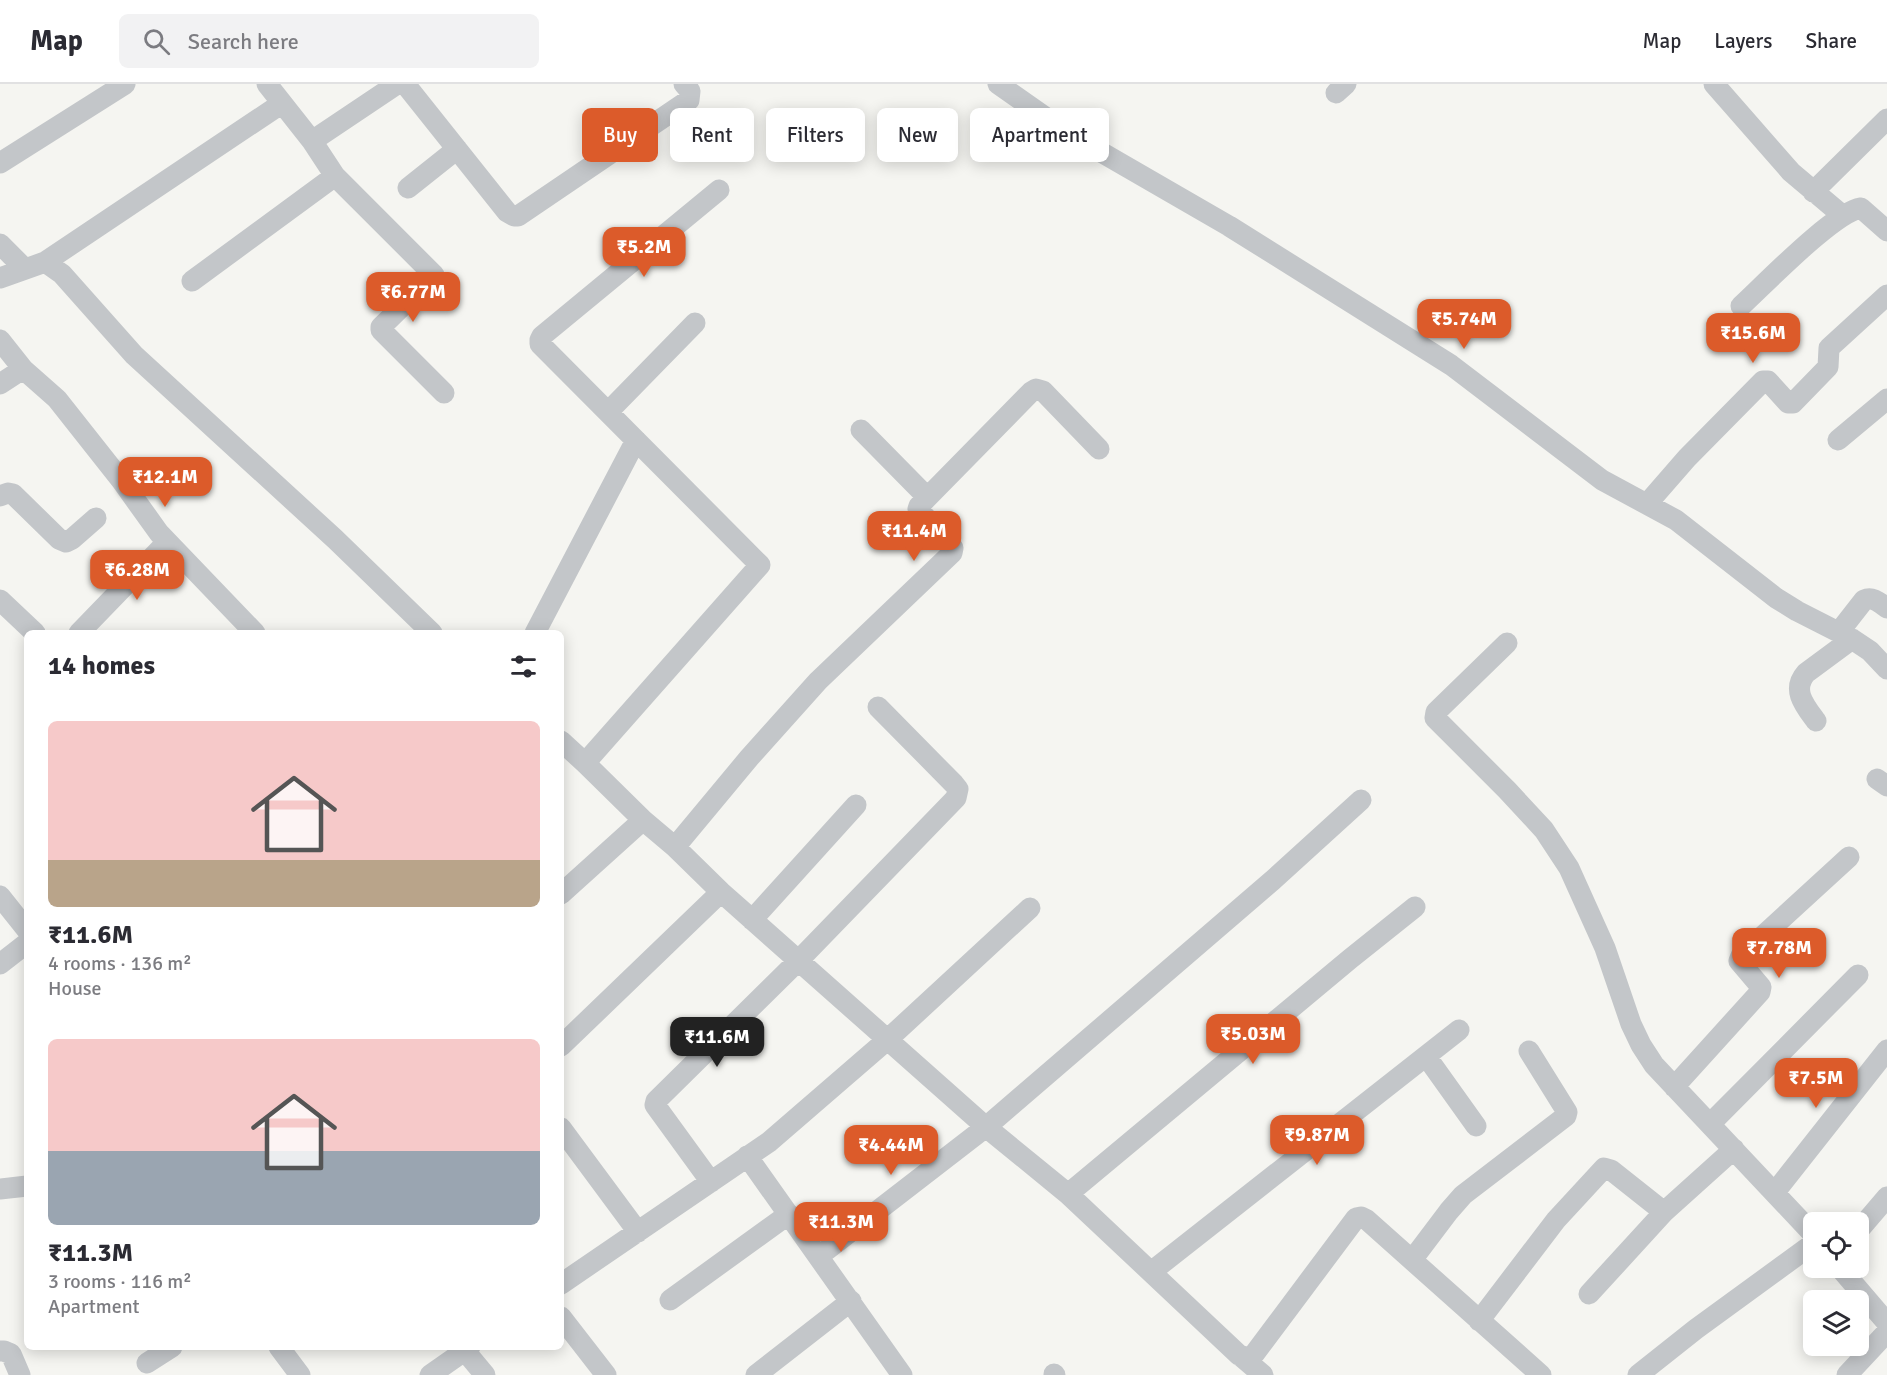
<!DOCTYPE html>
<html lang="en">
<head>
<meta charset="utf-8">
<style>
	:root { --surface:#fff; --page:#f2f2f3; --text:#2b2b33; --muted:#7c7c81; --line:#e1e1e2; --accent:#dc5b2a }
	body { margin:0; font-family:Signika,sans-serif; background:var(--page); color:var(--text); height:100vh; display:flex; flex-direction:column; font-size:22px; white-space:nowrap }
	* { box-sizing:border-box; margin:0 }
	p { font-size:20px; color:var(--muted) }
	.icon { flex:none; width:33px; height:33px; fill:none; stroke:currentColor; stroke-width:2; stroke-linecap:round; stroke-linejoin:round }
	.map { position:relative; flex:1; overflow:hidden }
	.drawer { position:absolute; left:24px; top:546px; width:540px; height:720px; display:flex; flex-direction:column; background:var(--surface); border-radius:9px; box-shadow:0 3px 15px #0003 }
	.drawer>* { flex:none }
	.guide { position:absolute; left:582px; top:24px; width:570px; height:54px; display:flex; gap:12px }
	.fabs { position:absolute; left:1803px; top:1128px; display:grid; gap:12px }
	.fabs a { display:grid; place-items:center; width:66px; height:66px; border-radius:9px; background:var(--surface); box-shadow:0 3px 15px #0003; font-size:30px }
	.price { position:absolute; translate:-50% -51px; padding:0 14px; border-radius:12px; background:var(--accent); color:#fff; font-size:20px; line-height:39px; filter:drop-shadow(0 2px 3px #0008) }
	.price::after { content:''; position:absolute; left:50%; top:36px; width:18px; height:14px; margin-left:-9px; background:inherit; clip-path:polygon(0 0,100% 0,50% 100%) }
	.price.current { background:#222; color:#fff }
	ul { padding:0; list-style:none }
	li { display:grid; align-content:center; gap:12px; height:318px; padding:0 24px }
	li span { display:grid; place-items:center; height:186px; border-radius:9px; color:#555 }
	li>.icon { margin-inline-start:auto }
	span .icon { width:108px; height:108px; fill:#fffc; stroke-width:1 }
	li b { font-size:26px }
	h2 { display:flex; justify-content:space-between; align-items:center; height:72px; padding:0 24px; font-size:26px }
	.pill { padding:0 21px; border-radius:9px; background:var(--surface); box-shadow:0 3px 15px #0003; font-size:21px; line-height:54px }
	.pill.current { background:var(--accent); color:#fff }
	header { display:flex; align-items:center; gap:36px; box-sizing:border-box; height:84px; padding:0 30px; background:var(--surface); border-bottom:2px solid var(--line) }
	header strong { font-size:28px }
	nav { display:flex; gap:33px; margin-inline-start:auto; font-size:21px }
	.search { width:420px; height:54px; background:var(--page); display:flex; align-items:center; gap:15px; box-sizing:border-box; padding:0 21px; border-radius:9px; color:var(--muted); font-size:22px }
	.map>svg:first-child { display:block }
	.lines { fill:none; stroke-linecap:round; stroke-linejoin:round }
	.minor { stroke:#c3c6c9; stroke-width:21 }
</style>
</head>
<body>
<header>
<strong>Map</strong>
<div class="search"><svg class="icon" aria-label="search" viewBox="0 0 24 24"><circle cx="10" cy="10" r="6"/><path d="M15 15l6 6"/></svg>Search here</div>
<nav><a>Map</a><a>Layers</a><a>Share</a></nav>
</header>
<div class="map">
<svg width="1887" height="1291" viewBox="0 0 1887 1291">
	<rect width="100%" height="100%" fill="#f5f5f1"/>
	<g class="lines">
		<path class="minor" d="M267,0L312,57L335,92L434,191L381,243V246L444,309
			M405,0L507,128L514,132H518L689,16L690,7L684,0
			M998,0L1068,49L1229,142L1451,281L1602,396L1676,436L1776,514L1797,527L1852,555L1870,567L1887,585
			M1714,0L1791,88L1842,131
			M1336,9L1346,0
			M312,57L397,0
			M0,79L125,0
			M408,104L457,65
			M719,106L542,252L540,256V260L760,481L585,679L643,736L675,763L721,808L986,1043L1068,1110L1239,1271L1249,1274L1255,1269L1356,1134L1361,1133L1367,1136L1541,1291
			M1813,108L1887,35
			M0,160L25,185
			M45,178L62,190L134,271L335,455L432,549
			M0,194L45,178L281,20
			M192,197L335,92
			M1741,222C1765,200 1834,128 1861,124L1887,147
			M0,256L23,285
			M0,300L23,285L57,315L121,396L159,449L255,549
			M608,328L695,239
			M861,346L927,413
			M1838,356L1887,315
			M0,412L8,409L13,410L59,455L66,458L72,455L96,434
			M1647,420L1687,374L1763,297H1768L1788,319H1793L1828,283L1829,264L1887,211
			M0,516L35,549
			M1839,548L1864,516C1873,512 1880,519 1887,524
			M79,549L167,458
			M535,549L636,356
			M1507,559L1436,628L1435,634L1507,706L1544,746L1569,784L1605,864L1631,940L1641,961L1654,981L1814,1151
			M1816,637C1805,622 1791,606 1806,589L1852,555
			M561,657L585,679
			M1877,695L1887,702
			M675,763L749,674L818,597L952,469L953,464L918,425L919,422L1031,308L1036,305L1043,307L1099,365
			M561,810L643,736
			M0,812L27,846
			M752,836L856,721
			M0,880L27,859
			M561,962L721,808
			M1426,972L1476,1042
			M1674,1003L1760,908L1761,903L1739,877L1741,872L1849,773
			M1710,1040L1858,891
			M561,1044L638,1148
			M747,1072L902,1291
			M711,1098L655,1021L656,1017L799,876L956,714L958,705L954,700L878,623
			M0,1105L27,1102
			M1775,1108L1887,966
			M1068,1110L1350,875L1415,823
			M1858,1147L1887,1113
			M819,1172L986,1043L1273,796L1361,716
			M1412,1176L1449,1127L1463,1111L1566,1032L1567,1028L1529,967
			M1840,1184L1887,1239
			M1151,1188L1459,946
			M561,1200L769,1058L887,956L1030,824
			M1589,1210L1664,1128L1734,1065
			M670,1216L789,1130
			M561,1233L606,1291
			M1479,1237L1556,1136L1604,1084L1611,1086L1664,1128
			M279,1263L300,1291
			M0,1267H4L11,1270L20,1291
			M465,1267L485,1291
			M1242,1273L1263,1291
			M147,1279L172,1263
			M1054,1290L1055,1291
			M430,1291L470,1263
			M756,1291L851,1217
			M1638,1291L1696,1245L1814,1159
			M1847,1291L1887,1248"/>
	</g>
</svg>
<div class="fabs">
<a><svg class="icon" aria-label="locate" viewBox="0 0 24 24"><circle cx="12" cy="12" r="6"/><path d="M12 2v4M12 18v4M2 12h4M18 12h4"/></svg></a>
<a><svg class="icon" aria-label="layers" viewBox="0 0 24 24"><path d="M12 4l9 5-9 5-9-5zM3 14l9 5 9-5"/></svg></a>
</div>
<b class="price" style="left:644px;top:194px">₹5.2M</b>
<b class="price" style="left:413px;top:239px">₹6.77M</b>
<b class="price" style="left:1464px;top:266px">₹5.74M</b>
<b class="price" style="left:1753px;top:280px">₹15.6M</b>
<b class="price" style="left:165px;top:424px">₹12.1M</b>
<b class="price" style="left:914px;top:478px">₹11.4M</b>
<b class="price" style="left:137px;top:517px">₹6.28M</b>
<b class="price" style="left:1779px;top:895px">₹7.78M</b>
<b class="price" style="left:1253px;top:981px">₹5.03M</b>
<b class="price current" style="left:717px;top:984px">₹11.6M</b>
<b class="price" style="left:1816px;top:1025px">₹7.5M</b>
<b class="price" style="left:1317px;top:1082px">₹9.87M</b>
<b class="price" style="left:891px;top:1092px">₹4.44M</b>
<b class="price" style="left:841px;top:1169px">₹11.3M</b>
<div class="guide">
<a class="pill current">Buy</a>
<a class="pill">Rent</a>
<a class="pill">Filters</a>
<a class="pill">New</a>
<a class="pill">Apartment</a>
</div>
<section class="drawer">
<h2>14 homes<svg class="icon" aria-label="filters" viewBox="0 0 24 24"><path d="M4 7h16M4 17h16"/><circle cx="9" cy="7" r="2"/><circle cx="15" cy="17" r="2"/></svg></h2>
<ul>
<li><span style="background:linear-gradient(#f6c9c9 75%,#b9a48a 0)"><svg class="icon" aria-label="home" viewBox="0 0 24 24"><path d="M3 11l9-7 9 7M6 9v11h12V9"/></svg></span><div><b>₹11.6M</b><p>4 rooms · 136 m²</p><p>House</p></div></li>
<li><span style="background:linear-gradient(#f6c9c9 60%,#9aa5b1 0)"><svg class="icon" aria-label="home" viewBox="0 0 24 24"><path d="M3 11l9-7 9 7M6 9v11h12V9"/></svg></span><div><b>₹11.3M</b><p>3 rooms · 116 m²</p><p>Apartment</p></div></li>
</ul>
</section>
</div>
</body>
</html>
